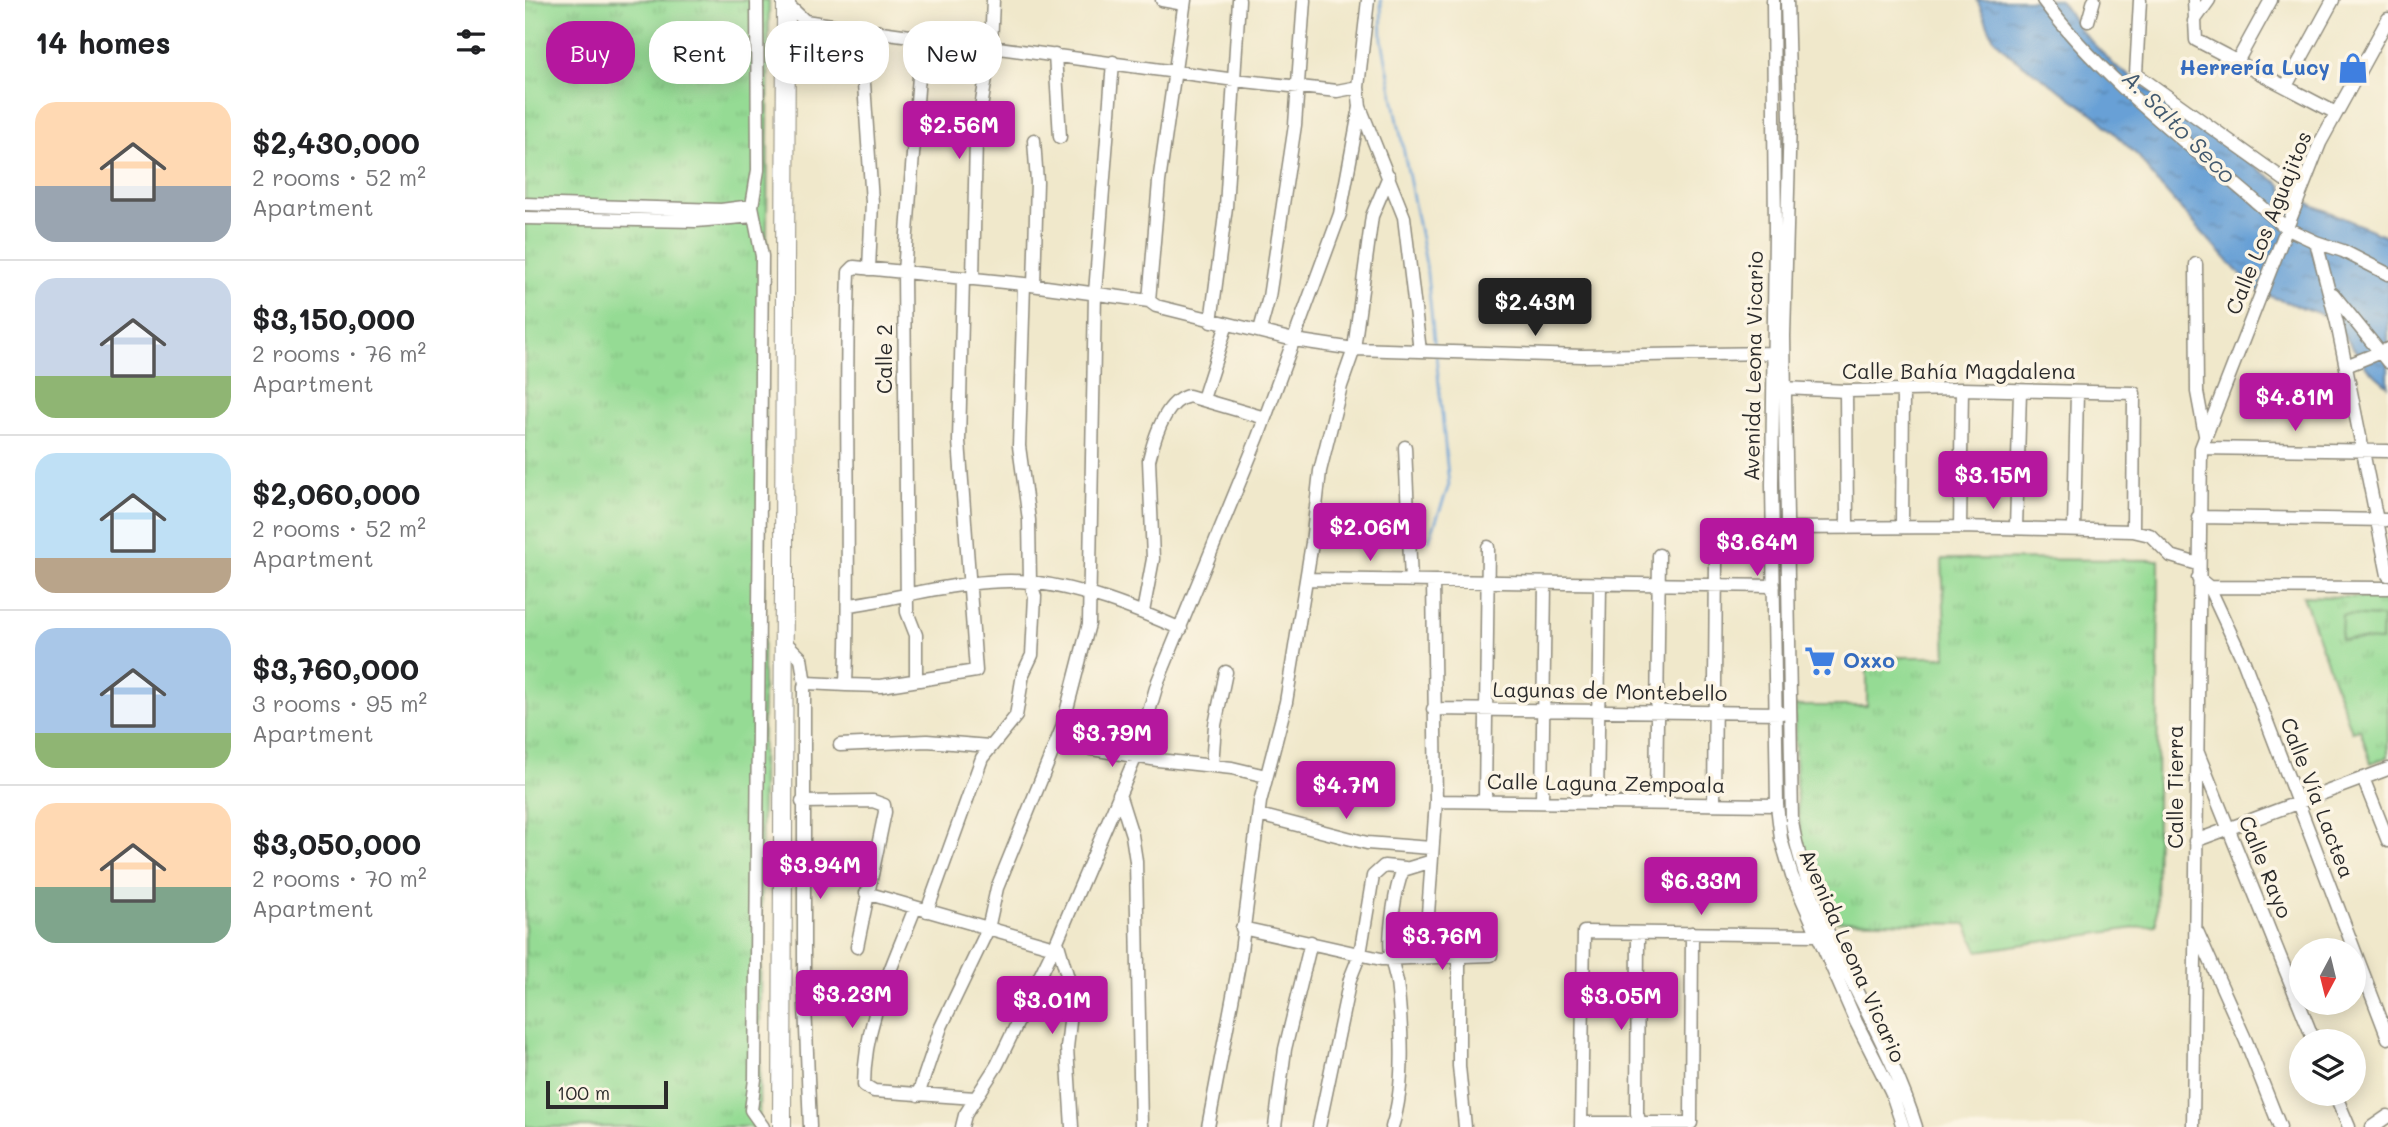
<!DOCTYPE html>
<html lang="en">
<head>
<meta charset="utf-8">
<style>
	:root { --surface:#fff; --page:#f6f6f6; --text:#202124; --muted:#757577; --line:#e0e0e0; --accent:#b5179e }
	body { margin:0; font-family:Mali,sans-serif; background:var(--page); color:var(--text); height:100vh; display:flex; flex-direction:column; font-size:26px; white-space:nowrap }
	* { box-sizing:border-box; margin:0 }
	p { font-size:23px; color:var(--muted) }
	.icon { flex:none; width:38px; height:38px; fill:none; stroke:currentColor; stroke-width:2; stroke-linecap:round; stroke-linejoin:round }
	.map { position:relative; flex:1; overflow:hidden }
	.drawer { display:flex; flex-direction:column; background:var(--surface); width:525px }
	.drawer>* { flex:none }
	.banner { position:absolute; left:21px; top:21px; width:665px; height:63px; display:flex; gap:14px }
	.needle { width:46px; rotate:187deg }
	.controls { position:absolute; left:1764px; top:938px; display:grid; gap:14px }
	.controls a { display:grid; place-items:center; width:77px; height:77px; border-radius:50%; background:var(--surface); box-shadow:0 4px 18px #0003; font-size:35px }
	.scale { position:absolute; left:21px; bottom:18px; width:122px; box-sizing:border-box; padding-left:7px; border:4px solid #2b2b2b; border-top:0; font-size:19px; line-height:24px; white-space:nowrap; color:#2b2b2b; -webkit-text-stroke:5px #fcf5e5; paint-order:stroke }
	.price { position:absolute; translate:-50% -60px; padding:0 16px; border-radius:7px; background:var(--accent); color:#fff; font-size:23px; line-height:46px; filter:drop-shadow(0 2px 4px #0008) }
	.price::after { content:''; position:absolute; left:50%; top:42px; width:21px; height:16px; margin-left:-10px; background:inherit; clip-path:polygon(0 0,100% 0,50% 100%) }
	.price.selected { background:#222; color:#fff }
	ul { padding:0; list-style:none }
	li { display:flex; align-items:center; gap:21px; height:175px; padding:0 35px }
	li+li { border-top:2px solid var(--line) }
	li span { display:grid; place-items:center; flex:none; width:196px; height:140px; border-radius:21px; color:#555 }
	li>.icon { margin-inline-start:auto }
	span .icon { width:84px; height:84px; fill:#fffc; stroke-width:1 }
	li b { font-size:30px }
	h2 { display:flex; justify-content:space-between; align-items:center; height:84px; padding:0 35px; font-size:30px }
	.chip { padding:0 24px; border-radius:28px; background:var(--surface); box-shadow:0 4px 18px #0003; font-size:24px; line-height:63px }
	.chip.selected { background:var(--accent); color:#fff }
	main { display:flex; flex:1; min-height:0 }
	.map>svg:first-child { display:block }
	.grass { fill:url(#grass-tufts); stroke:#608360; stroke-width:2 }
	.pitch { fill:#95db94; stroke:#608360; stroke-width:2 }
	.water { fill:url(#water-ripples); stroke:#4a6680; stroke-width:2 }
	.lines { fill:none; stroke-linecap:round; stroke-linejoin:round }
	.stream { stroke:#68a0d6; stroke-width:2.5 }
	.minor-casing { stroke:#8e8a7b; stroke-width:15 }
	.highway-casing { stroke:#8e8a7b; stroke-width:20 }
	.minor { stroke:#fff; stroke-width:12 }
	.highway { stroke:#fff; stroke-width:18 }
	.labels { text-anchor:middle; stroke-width:7; stroke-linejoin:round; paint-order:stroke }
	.shop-label { font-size:21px; font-weight:bold; fill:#366cbe; stroke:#fcf5e5; text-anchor:end }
	.street-label { font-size:21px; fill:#2b2b2b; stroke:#fcf5e5 }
	.water-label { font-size:23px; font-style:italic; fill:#435a6f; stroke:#fcf5e5 }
</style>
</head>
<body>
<main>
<section class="drawer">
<h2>14 homes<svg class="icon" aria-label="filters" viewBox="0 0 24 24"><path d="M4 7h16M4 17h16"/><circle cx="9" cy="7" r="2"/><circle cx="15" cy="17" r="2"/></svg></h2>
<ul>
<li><span style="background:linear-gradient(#ffd9b3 60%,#9aa5b1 0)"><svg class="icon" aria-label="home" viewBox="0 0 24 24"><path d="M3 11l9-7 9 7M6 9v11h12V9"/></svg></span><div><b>$2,430,000</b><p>2 rooms · 52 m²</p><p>Apartment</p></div></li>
<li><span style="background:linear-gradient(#c9d6e8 70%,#8fb573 0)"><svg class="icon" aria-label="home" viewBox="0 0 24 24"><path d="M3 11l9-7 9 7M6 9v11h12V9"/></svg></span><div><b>$3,150,000</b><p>2 rooms · 76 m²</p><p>Apartment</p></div></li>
<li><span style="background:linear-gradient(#bfe0f5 75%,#b9a48a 0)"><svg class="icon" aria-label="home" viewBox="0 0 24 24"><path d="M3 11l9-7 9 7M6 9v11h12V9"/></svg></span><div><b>$2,060,000</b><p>2 rooms · 52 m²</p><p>Apartment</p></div></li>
<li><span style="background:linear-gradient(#a9c7e8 75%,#8fb573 0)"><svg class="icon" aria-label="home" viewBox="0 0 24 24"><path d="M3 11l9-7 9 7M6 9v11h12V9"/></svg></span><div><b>$3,760,000</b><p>3 rooms · 95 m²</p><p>Apartment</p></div></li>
<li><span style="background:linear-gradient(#ffd9b3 60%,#7fa58c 0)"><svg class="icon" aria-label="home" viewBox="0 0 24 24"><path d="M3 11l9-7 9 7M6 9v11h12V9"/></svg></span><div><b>$3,050,000</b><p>2 rooms · 70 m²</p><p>Apartment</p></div></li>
</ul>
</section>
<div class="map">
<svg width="1863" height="1127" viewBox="0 0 1863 1127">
	<defs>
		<pattern id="grass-tufts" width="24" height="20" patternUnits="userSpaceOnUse" patternTransform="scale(1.75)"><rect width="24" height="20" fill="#95db94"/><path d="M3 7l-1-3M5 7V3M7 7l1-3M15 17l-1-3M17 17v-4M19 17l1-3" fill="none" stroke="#81bc80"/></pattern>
		<pattern id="water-ripples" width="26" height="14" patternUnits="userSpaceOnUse" patternTransform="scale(1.75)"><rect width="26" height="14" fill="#68a0d6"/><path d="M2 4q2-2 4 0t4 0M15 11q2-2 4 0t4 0" fill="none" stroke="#5683ae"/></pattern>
	</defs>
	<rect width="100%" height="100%" fill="#fcf5e5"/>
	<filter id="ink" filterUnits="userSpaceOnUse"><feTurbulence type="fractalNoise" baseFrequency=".0143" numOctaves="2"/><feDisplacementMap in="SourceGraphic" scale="14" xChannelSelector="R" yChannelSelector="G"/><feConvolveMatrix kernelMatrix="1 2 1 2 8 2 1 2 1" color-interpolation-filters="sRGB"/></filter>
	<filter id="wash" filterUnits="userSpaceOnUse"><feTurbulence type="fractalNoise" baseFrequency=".00686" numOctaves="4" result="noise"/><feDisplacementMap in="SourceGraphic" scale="28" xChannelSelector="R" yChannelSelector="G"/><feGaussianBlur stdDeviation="1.57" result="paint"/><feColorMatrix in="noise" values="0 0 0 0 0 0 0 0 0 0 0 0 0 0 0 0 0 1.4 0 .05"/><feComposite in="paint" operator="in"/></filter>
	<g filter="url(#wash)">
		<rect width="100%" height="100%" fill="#f0e8cb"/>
		<path class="grass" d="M0,0H244L234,1127H0Z
			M1417,559L1634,560L1631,925L1453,951L1441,924L1309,921C1299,900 1287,879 1281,857C1268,808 1271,755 1269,706H1342V657H1421Z
			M1778,596L1863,598V757L1846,763L1835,729L1827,731Z"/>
		<path class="pitch" d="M1817,615L1857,617L1856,641L1816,639Z"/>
		<path class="water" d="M1452,0H1535L1555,30L1589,65L1756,185L1759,193L1863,237V386L1843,369L1807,318L1736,293L1711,270L1631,181L1614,157L1571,116L1485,55L1468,37Z"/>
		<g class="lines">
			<path class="stream" d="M856,0L857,40L901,264L910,349
				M904,540L924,485L911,355"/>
		</g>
	</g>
	<g filter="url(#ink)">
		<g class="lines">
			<defs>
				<path id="minor" d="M232,0L233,170L227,206L237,256L230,1079L226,1110L238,1127
					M637,0L659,4
					M843,0L833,87L835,107L879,217L895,351
					M1248,0L1250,231L1247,485L1252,805L1256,839L1267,876L1331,1022L1366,1091L1378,1127
					M1262,0L1265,118L1259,336L1267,822C1285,930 1359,1022 1391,1127
					M1518,0C1584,89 1679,154 1761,228L1791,242L1812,323L1863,575
					M1615,0L1611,74L1775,191
					M1669,0L1671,40L1811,113
					M261,3L280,21L341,30
					M1563,21L1569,0
					M1669,21L1684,0
					M530,55L535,137
					M1713,60L1746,0
					M1761,86L1808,0
					M0,204L196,210L227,206
					M0,218L171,221L229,216
					M1791,242L1818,251L1863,274
					M1671,264L1672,392L1680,435
					M344,269L347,202L337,54L338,36L341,30L710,80L812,91L833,87
					M438,278L434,441L451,671L356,686L321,685C326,547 319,410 324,272L329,267L499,284L624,301L631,306L769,340L829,349L1057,356L1249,353
					M448,279L451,138L466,47L468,0
					M509,285L512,182L509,140
					M1808,294L1863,362
					M624,301L634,182L660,0
					M686,322L701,207L714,0
					M735,330L744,297L770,125L779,0
					M1821,366L1863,349
					M1260,388L1321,391L1437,389L1609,393L1608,531
					M1321,391L1322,526
					M678,399L702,324
					M880,447L886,581
					M1676,448L1863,451
					M1673,517L1863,520
					M1377,526L1378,391
					M1435,527L1437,389
					M1254,528L1435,527L1608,531L1625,535L1646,556L1673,564
					M1491,528L1495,391
					M1549,529L1552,392
					M1673,578L1684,587L1719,662L1863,1038
					M782,579L1249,586
					M1684,587L1863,588
					M324,605C382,597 449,576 506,582C558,588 608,608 656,629
					M618,612L628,559L624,460C629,439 640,400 664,396L740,418
					M259,641L276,658L280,684
					M391,680V635L382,612L379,272L397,37
					M908,709L1257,713
					M531,743L633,760L707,768L741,776
					M315,745L402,741L464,746
					M1673,753L1789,1041
					M687,766L690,725L701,672
					M1838,778L1863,841
					M594,794L607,835L611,861L616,1127
					M911,801L1252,805
					M960,801L963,547
					M277,802L348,801L359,805L360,812L332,947
					M1017,802L1020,583
					M1072,803L1075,584
					M1131,804L1134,555
					M1189,804L1191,560
					M734,815L842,843L906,848
					M1670,841L1863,769
					M341,893L529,947
					M390,908C368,965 339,1022 339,1085L349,1091L450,1098
					M402,911L457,758L491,716L498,674L507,655L510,596L505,582L504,520L494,446L499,284
					M717,928L856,959L966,955
					M1672,931L1721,1041L1755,1127
					M1113,933L1112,1113L1116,1127
					M532,941L548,995L542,1048L547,1127
					M934,955V1066L940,1127
					M900,956L911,801L908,581
					M1810,1094L1824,1127
					M393,1095L416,1027L463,929L472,888L537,728L564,624L570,293L588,62
					M1056,1123H1166L1167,933
					M285,1127L279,979V686L283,683L321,685
					M437,1127L440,1115L472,1065L532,941L611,756L633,681L733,437L815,214L835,107
					M683,1127L715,959L735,802L761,702L787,543L795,471L816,386L829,349L847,216L864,176
					M750,1127L760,1049L786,942
					M794,1127L825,979L835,954L848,876L859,866L880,868
					M867,1127C881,1083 877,1027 872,982C870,973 867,964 866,955C863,936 870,888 878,870L904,862
					M1056,1127L1059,932L1293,935
					M1668,1127L1676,448L1795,143L1863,19
					M1847,1127L1863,1116"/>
				<path id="highway" d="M257,1127L261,0"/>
			</defs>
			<use href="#minor" class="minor-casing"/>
			<use href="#highway" class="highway-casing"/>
			<use href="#minor" class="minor"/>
			<use href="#highway" class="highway"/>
		</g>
	</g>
	<defs>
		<symbol id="shop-bare" viewBox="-9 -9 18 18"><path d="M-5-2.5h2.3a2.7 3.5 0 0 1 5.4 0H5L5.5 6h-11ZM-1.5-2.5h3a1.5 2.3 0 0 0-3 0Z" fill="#3f7fe0" stroke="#fcf5e5" stroke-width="2.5" paint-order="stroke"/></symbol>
		<symbol id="supermarket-bare" viewBox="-9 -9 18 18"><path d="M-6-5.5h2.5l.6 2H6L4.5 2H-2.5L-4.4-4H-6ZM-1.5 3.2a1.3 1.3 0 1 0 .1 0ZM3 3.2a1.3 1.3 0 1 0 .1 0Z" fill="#3f7fe0" stroke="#fcf5e5" stroke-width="2.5" paint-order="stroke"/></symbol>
	</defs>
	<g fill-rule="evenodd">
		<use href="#shop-bare" x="1806" y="46" width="44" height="44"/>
		<use href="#supermarket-bare" x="1273" y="639" width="44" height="44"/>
	</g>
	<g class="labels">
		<g class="shop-label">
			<text x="1805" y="75">Herrería Lucy</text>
			<text x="1318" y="668" text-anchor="start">Oxxo</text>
		</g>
		<g class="street-label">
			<text transform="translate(1744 223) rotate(-68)" y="7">Calle Los Aguajitos</text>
			<text transform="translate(360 359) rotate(-90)" y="7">Calle 2</text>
			<text transform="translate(1229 366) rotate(-89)" y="7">Avenida Leona Vicario</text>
			<text x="1434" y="379">Calle Bahía Magdalena</text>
			<text transform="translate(1085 692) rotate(1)" y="7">Lagunas de Montebello</text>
			<text transform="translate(1081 784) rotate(1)" y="7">Calle Laguna Zempoala</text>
			<text transform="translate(1651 787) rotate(-90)" y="7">Calle Tierra</text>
			<text transform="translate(1792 798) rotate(69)" y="7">Calle Vía Lactea</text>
			<text transform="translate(1740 867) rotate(68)" y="7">Calle Rayo</text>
			<text transform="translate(1327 956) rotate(66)" y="7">Avenida Leona Vicario</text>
		</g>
		<g class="water-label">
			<text transform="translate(1654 127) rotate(45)" y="8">A. Salto Seco</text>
		</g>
	</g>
</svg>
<div class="controls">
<a><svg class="needle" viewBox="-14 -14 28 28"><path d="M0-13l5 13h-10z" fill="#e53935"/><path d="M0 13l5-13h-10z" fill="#757577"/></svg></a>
<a><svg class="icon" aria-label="layers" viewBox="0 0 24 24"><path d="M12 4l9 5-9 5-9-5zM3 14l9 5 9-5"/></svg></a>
</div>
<div class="scale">100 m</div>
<b class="price" style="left:434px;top:161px">$2.56M</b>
<b class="price selected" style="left:1010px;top:338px">$2.43M</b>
<b class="price" style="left:1770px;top:433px">$4.81M</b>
<b class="price" style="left:1468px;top:511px">$3.15M</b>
<b class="price" style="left:845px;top:563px">$2.06M</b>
<b class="price" style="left:1232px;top:578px">$3.64M</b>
<b class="price" style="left:587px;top:769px">$3.79M</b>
<b class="price" style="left:821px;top:821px">$4.7M</b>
<b class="price" style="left:295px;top:901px">$3.94M</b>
<b class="price" style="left:1176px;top:917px">$6.33M</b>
<b class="price" style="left:917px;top:972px">$3.76M</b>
<b class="price" style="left:327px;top:1030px">$3.23M</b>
<b class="price" style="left:1096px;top:1032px">$3.05M</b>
<b class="price" style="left:527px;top:1036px">$3.01M</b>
<div class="banner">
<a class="chip selected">Buy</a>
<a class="chip">Rent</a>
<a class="chip">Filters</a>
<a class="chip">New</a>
</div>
</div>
</main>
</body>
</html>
